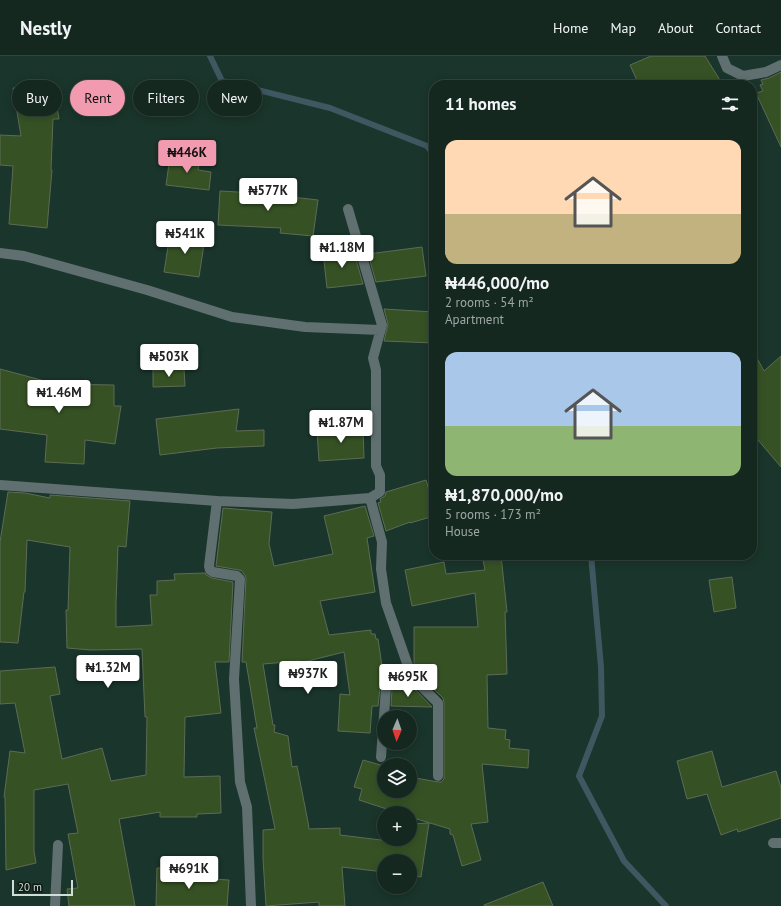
<!DOCTYPE html>
<html lang="en">
<head>
<meta charset="utf-8">
<style>
	:root { --surface:#142820; --page:#21342d; --text:#f1f3f6; --muted:#9da6a5; --line:#33443e; --accent:#f29ab0 }
	body { margin:0; font-family:"PT Sans",sans-serif; background:var(--page); color:var(--text); height:100vh; display:flex; flex-direction:column; font-size:15px; white-space:nowrap }
	* { box-sizing:border-box; margin:0 }
	p { font-size:13px; color:var(--muted) }
	.icon { flex:none; width:22px; height:22px; fill:none; stroke:currentColor; stroke-width:2; stroke-linecap:round; stroke-linejoin:round }
	.map { position:relative; flex:1; overflow:hidden }
	.drawer { position:absolute; left:429px; top:24px; width:328px; height:480px; display:flex; flex-direction:column; background:var(--surface); border-radius:16px; box-shadow:0 2px 10px #0003,0 0 0 1px var(--line) }
	.drawer>* { flex:none }
	.top-card { position:absolute; left:12px; top:24px; width:357px; height:36px; display:flex; gap:8px }
	.needle { width:26px; rotate:182deg }
	.tools { position:absolute; left:377px; top:654px; display:grid; gap:8px }
	.tools a { display:grid; place-items:center; width:40px; height:40px; border-radius:50%; background:var(--surface); box-shadow:0 2px 10px #0003,0 0 0 1px var(--line); font-size:20px }
	.scale { position:absolute; left:12px; bottom:10px; width:61px; box-sizing:border-box; padding-left:4px; border:2px solid #cfdfd8; border-top:0; font-size:11px; line-height:14px; white-space:nowrap; color:#cfdfd8; -webkit-text-stroke:3px #0e1a15; paint-order:stroke }
	.price { position:absolute; translate:-50% -34px; padding:0 9px; border-radius:4px; background:#fff; color:#222; font-size:13px; line-height:26px; filter:drop-shadow(0 1px 2px #0008) }
	.price::after { content:''; position:absolute; left:50%; top:24px; width:12px; height:9px; margin-left:-6px; background:inherit; clip-path:polygon(0 0,100% 0,50% 100%) }
	.price.current { background:var(--accent); color:#111 }
	ul { padding:0; list-style:none }
	li { display:grid; align-content:center; gap:8px; height:212px; padding:0 16px }
	li span { display:grid; place-items:center; height:124px; border-radius:12px; color:#555 }
	li>.icon { margin-inline-start:auto }
	span .icon { width:72px; height:72px; fill:#fffc; stroke-width:1 }
	li b { font-size:17px }
	h2 { display:flex; justify-content:space-between; align-items:center; height:48px; padding:0 16px; font-size:17px }
	.chip { padding:0 14px; border-radius:18px; background:var(--surface); box-shadow:0 2px 10px #0003,0 0 0 1px var(--line); font-size:14px; line-height:36px }
	.chip.current { background:var(--accent); color:#111 }
	header { display:flex; align-items:center; gap:24px; box-sizing:border-box; height:56px; padding:0 20px; background:var(--surface); border-bottom:1px solid var(--line) }
	header strong { font-size:19px }
	nav { display:flex; gap:22px; margin-inline-start:auto; font-size:14px }
	.map>svg:first-child { display:block }
	.lines { fill:none; stroke-linecap:round; stroke-linejoin:round }
	.stream { stroke:#3e5760; stroke-width:6 }
	.building { fill:#365225; stroke:#5d6b55 }
	.minor { stroke:#606f6f; stroke-width:10 }
</style>
</head>
<body>
<header>
<strong>Nestly</strong>
<nav><a>Home</a><a>Map</a><a>About</a><a>Contact</a></nav>
</header>
<div class="map">
<svg width="781" height="850" viewBox="0 0 781 850">
	<rect width="100%" height="100%" fill="#1a352b"/>
	<g class="lines">
		<path class="stream" d="M210,0L222,25L330,52L427,90L434,99
			M591,499L601,611L602,660L579,720L624,805L666,850"/>
	</g>
	<path class="building" d="M651,0H705L723,29H639L630,9Z
		M781,16V91L756,37L763,35L760,29L763,28L761,24L769,22Z
		M53,26L59,63H53L51,114H52L47,172L9,168L13,110L0,109V79L21,80L13,32Z
		M170,101L200,105L198,114L211,116L209,134L166,129Z
		M220,135L256,137L318,144L313,180L280,177L281,172L218,169Z
		M170,178L205,182L199,221L164,216Z
		M422,191L426,220L376,226L368,198Z
		M353,193L363,228L327,232L323,196Z
		M384,253L434,256V287L384,285L388,268Z
		M752,293L764,315L781,300V411L752,377Z
		M0,313L56,328L114,329V350H121L115,388L85,384L84,408L45,406L47,379L0,373Z
		M184,313L185,330L153,331V314Z
		M239,353L236,375L264,374V390L217,392L160,399L156,363Z
		M363,372L364,402L319,405L317,375Z
		M426,424L434,450V460L410,467V466L386,475L378,447L381,446L380,443L385,440L386,436Z
		M8,436L25,437L50,442V439L130,445L126,491L118,490L116,547V571L152,569L150,539H157V525L175,524L174,518L205,517L206,519L212,522L233,526L229,606H215L221,657L185,661L184,721L220,720L221,757L197,758V761H160V756L119,763L135,850H69L67,833L78,832L68,778L78,777L68,728L34,734V795L36,807L6,814L5,741H4L10,695L25,697L15,647L0,648V615L55,611L60,638L50,640L62,703L102,692L111,725L146,719L147,661H145L142,593L91,594L67,592L66,554H68L70,491L27,484L25,536H24L18,587L0,586V486Z
		M365,450L374,480L367,482L375,536L320,545L329,579L371,574V578H375L376,583H378L384,624L380,632L378,650H372L370,677L338,675L340,638L350,639L344,596L300,607L299,605L263,608L273,669H275L274,676L288,680L292,711L297,710L308,766L309,773L340,772V779L389,785L390,783H410V768L429,767L421,821L410,819V805H384V816L342,811L345,850H319V846L266,850L263,803V774L275,773L254,672H257L246,606H242L246,521L242,515L239,514L216,510L223,452L272,456L269,488L274,510L333,498L324,460Z
		M482,499H501L507,556H505L507,618L487,619L488,672L506,674L505,683L510,684L509,692L529,694L528,712L482,708L488,766L471,768L481,804L462,810L453,779L450,778V773L410,761V757H399L359,744L362,733L354,731L363,704L384,710V735H410V721L438,726H441L444,723V647L443,642L423,623L414,607V571H478L475,537L412,550L405,514L444,506L446,518L485,514Z
		M732,521L736,552L714,556L709,524Z
		M396,630H412L432,651L391,650L392,634Z
		M712,695L722,731L776,715L781,732V762L738,776L737,773L721,779L707,738L687,743L677,705Z
		M157,812H177V821L229,824L227,850H156Z
		M543,826L553,850H484V849Z"/>
	<g class="lines">
		<path class="minor" d="M722,0L727,12L743,20L766,16L781,9
			M0,197L24,200L147,234L232,261L305,271L380,274
			M0,429L217,445L293,448L370,442L380,436V419L376,410V314L373,302L382,269L348,153
			M370,442L382,486L381,513L386,547L408,610L418,627L438,647V720
			M217,445L209,510L210,514L213,516L237,520L240,523L234,623L240,726L247,751L251,850
			M381,701L386,632L398,617L408,610
			M773,787H781
			M55,850L58,789"/>
	</g>
</svg>
<div class="tools">
<a><svg class="needle" viewBox="-14 -14 28 28"><path d="M0-13l5 13h-10z" fill="#e53935"/><path d="M0 13l5-13h-10z" fill="#9da6a5"/></svg></a>
<a><svg class="icon" aria-label="layers" viewBox="0 0 24 24"><path d="M12 4l9 5-9 5-9-5zM3 14l9 5 9-5"/></svg></a>
<a>+</a>
<a>−</a>
</div>
<div class="scale">20 m</div>
<b class="price current" style="left:187px;top:118px">₦446K</b>
<b class="price" style="left:268px;top:156px">₦577K</b>
<b class="price" style="left:185px;top:199px">₦541K</b>
<b class="price" style="left:342px;top:213px">₦1.18M</b>
<b class="price" style="left:169px;top:322px">₦503K</b>
<b class="price" style="left:59px;top:358px">₦1.46M</b>
<b class="price" style="left:341px;top:388px">₦1.87M</b>
<b class="price" style="left:108px;top:633px">₦1.32M</b>
<b class="price" style="left:308px;top:639px">₦937K</b>
<b class="price" style="left:408px;top:642px">₦695K</b>
<b class="price" style="left:189px;top:834px">₦691K</b>
<div class="top-card">
<a class="chip">Buy</a>
<a class="chip current">Rent</a>
<a class="chip">Filters</a>
<a class="chip">New</a>
</div>
<section class="drawer">
<h2>11 homes<svg class="icon" aria-label="filters" viewBox="0 0 24 24"><path d="M4 7h16M4 17h16"/><circle cx="9" cy="7" r="2"/><circle cx="15" cy="17" r="2"/></svg></h2>
<ul>
<li><span style="background:linear-gradient(#ffd9b3 60%,#c2b280 0)"><svg class="icon" aria-label="home" viewBox="0 0 24 24"><path d="M3 11l9-7 9 7M6 9v11h12V9"/></svg></span><div><b>₦446,000/mo</b><p>2 rooms · 54 m²</p><p>Apartment</p></div></li>
<li><span style="background:linear-gradient(#a9c7e8 60%,#8fb573 0)"><svg class="icon" aria-label="home" viewBox="0 0 24 24"><path d="M3 11l9-7 9 7M6 9v11h12V9"/></svg></span><div><b>₦1,870,000/mo</b><p>5 rooms · 173 m²</p><p>House</p></div></li>
</ul>
</section>
</div>
</body>
</html>
